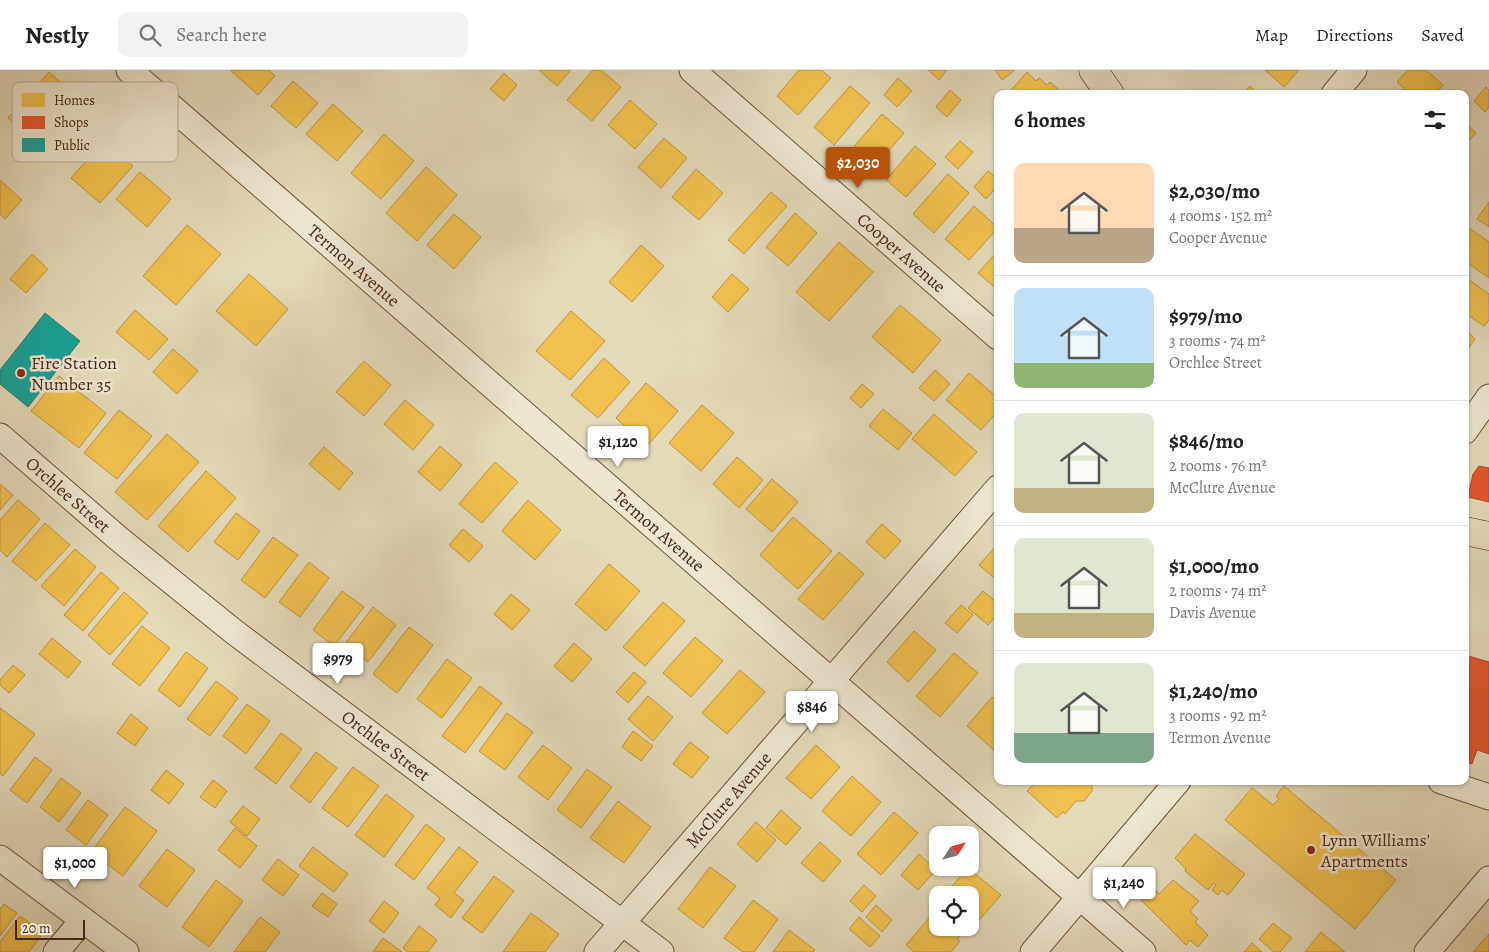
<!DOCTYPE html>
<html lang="en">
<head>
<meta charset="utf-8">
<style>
	:root { --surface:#fff; --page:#f2f2f2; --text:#222; --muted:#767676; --line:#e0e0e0; --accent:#b45309 }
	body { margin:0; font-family:Alegreya,serif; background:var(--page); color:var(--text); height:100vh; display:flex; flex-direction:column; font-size:19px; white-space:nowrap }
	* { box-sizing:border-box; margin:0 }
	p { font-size:16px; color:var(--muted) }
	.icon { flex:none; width:28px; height:28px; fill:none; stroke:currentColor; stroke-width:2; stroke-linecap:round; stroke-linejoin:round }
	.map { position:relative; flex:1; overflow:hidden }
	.panel { position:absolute; left:994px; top:20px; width:475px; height:695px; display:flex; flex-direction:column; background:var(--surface); border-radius:10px; box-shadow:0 1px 4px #0004 }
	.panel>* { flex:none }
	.needle { width:32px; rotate:54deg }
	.buttons { position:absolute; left:929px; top:756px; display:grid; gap:10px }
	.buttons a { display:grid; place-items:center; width:50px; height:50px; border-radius:10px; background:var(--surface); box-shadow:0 1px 4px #0004; font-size:25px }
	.scale { position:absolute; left:15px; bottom:12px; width:70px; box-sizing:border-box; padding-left:5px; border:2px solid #4a2816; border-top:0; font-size:14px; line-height:18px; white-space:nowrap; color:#4a2816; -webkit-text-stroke:4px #ede7d2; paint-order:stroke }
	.price { position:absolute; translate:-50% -42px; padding:0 11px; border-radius:5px; background:#fff; color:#222; font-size:16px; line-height:32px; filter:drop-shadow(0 1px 2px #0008) }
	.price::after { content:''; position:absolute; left:50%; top:30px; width:15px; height:11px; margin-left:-8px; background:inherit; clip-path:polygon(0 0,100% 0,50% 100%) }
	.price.current { background:var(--accent); color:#fff }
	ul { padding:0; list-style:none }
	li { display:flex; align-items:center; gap:15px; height:125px; padding:0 20px }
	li+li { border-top:1px solid var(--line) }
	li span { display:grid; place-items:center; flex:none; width:140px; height:100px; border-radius:10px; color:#555 }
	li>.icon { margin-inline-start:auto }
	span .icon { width:60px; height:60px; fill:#fffc; stroke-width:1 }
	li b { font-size:21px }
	h2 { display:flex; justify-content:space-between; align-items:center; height:60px; padding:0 20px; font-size:21px }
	header { display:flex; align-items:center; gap:30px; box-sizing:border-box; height:70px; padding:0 25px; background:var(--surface); border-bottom:1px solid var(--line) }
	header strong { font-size:24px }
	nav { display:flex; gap:28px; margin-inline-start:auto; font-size:18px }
	.search { width:350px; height:45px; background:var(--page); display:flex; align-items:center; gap:12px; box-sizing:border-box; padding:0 18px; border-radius:10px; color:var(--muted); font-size:19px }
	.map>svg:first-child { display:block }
	.homes { fill:#f2c14e; stroke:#c0933d }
	.shops { fill:#e4572e; stroke:#b64927 }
	.public { fill:#17a398; stroke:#267e71 }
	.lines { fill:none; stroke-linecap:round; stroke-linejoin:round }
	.minor-casing { stroke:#70543f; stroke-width:27 }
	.major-casing { stroke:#4a2816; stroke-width:29 }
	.minor { stroke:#ede7d2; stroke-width:25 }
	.major { stroke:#e3dab9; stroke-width:28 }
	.poi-dot { fill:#8f2418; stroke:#ede7d2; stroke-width:2 }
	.labels { text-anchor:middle; stroke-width:5; stroke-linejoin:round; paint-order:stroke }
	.street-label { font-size:18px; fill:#4a2816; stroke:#ede7d2 }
	.poi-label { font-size:18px; fill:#4a2816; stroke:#ede7d2; text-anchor:start }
	.key { fill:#ede7d2; stroke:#bcae9a; stroke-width:1 }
	.key-label { font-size:14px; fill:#4a2816 }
</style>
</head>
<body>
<header>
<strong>Nestly</strong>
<div class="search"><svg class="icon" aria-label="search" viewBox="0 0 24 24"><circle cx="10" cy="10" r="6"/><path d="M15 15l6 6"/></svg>Search here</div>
<nav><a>Map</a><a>Directions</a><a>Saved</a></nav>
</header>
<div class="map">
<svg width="1489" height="882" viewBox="0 0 1489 882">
	<rect width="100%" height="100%" fill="#e3dab9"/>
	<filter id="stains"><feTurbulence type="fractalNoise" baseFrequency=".004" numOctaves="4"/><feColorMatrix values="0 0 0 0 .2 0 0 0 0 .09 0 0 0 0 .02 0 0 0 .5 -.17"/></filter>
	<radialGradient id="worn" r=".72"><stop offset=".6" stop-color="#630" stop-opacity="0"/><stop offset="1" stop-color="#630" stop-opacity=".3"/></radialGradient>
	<path class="homes" d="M230,0H269L275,6L258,25Z
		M539,0H571L557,16Z
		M593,0H601L621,17L592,51L567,30Z
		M799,0H821L831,8L798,45L777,26Z
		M928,0H947L939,10Z
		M995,0H1015L1002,10Z
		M1265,0H1299L1284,17Z
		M1408,0H1426L1443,15L1436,24H1410L1397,12Z
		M49,2L77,27L37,73L8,48Z
		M1027,2L1036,11L1039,8L1047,15L1050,12L1058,19L1053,24H1008Z
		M504,3L517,15L504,31L490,19Z
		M898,8L912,21L897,37L884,25Z
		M293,11L318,33L296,58L271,36Z
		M850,16L870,33L834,75L814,57Z
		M1250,16L1259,24H1243Z
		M1486,17L1489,20V37L1485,42L1474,31Z
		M950,20L961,30L947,47L936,37Z
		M630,30L657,54L635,79L608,55Z
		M333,34L363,61L337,91L306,64Z
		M882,44L904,63L874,98L852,79Z
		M1465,53L1476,63L1465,75Z
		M384,64L414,91L381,129L351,103Z
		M664,68L687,88L661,118L638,97Z
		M104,71L133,96L100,133L71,108Z
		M960,71L973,82L958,99L945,87Z
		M915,76L936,94L906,127L886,110Z
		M426,97L457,125L417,171L386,143Z
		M696,99L723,123L699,150L672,127Z
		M988,101L998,109V116L986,129L974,117Z
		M140,102L171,129L147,157L116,129Z
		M948,104L969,123L934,163L913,144Z
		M0,110L22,130L5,149L0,144Z
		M771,122L787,136L744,184L728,170Z
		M1489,132V157L1477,149Z
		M974,136L998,158L969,190L945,169Z
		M795,143L817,163L788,196L766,177Z
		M454,144L481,167L454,199L427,175Z
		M187,155L221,184L176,235L143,206Z
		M1465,155L1489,172V208L1465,191Z
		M839,172L873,202L829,251L796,222Z
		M641,175L664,196L632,232L609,212Z
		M998,181V220L978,203Z
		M32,184L48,199L26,223L10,209Z
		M249,204L288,239L256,276L216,241Z
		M732,204L749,219L728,242L712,227Z
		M1465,207L1489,224V250L1484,256L1465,243Z
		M900,235L941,270L913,303L872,267Z
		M135,240L168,269L149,290L116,262Z
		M571,241L605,271L570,310L536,281Z
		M1465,259L1475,269L1465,283Z
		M173,279L198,301L177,324L153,302Z
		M604,288L630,312L598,348L571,325Z
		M364,291L391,315L364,346L336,322Z
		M935,300L950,314L934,331L919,318Z
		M969,303L998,328V341L981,360L946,330Z
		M59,306L106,343L79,378L31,341Z
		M646,313L678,341L647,376L616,348Z
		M862,314L874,324L861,338L850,328Z
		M405,330L434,355L413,380L384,354Z
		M702,335L734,363L701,401L669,373Z
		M883,339L912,363L898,380L869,356Z
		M119,340L152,366L117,409L84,383Z
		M934,344L977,382L955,406L912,369Z
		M167,364L199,392L147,450L115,422Z
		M440,376L462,395L440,421L418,402Z
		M324,377L353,403L339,420L309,394Z
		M737,387L763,410L739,438L713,414Z
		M495,392L518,412L482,453L459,434Z
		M206,401L236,428L188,482L158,456Z
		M772,409L798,432L772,462L746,439Z
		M0,414L13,425L0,440Z
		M18,430L40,449L7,487L0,480V450Z
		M528,430L561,460L535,490L502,461Z
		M236,443L260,461L238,490L214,472Z
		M793,447L832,481L798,519L760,485Z
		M45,453L70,475L36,511L12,491Z
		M882,454L901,471L885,489L866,472Z
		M463,459L483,476L469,492L449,475Z
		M273,467L298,485L265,528L241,510Z
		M998,474V511L979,495Z
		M75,479L96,497L64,536L41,516Z
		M839,482L864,504L823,550L798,529Z
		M309,492L329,508L300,547L279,532Z
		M609,494L640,521L606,561L575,534Z
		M101,502L119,518L83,561L64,545Z
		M342,521L364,537L334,576L313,560Z
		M983,521L998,533V544L988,555L968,538Z
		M124,522L148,543L110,585L88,565Z
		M511,524L530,540L512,560L494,544Z
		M663,532L685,551L645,596L623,577Z
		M961,535L973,545L957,563L945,553Z
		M373,537L396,555L368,592L345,574Z
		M142,556L170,578L140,616L112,594Z
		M409,557L433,575L397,623L373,604Z
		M914,561L936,580L908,612L887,592Z
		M695,567L723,591L691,627L663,603Z
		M52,568L81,592L68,608L39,584Z
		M574,573L592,589L572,612L554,596Z
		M186,582L208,598L180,637L158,620Z
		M954,583L978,603L940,647L916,626Z
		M447,589L472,608L442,648L417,629Z
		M13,595L25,605L9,623L0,615V610Z
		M740,600L765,622L727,664L702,643Z
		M634,602L646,612L628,633L616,622Z
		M216,611L238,628L210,666L187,649Z
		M480,616L502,633L465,683L442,666Z
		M648,626L673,647L653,671L628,649Z
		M992,627L998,632L997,683L967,656Z
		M247,634L270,651L246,684L223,666Z
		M0,638L35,664L3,706L0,704Z
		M507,643L533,662L505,700L479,681Z
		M131,644L148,658L135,676L117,663Z
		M633,661L653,676L641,691L622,677Z
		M281,663L302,679L276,714L255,698Z
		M690,672L709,687L692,708L673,694Z
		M543,675L572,698L548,730L518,707Z
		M816,675L840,697L811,729L786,708Z
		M316,682L337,698L310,733L290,717Z
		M35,687L52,700L27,733L10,720Z
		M353,697L379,716L348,757L322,738Z
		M587,699L612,717L581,758L557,740Z
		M166,700L184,714L169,734L151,720Z
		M852,706L881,732L851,766L822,741Z
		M61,708L81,723L59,752L40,737Z
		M213,710L227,721L215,738L200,727Z
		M1031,711H1094L1092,714V721L1084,731H1076L1065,744L1063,742L1057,748L1027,721L1033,715Z
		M1284,716L1396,810L1355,859L1225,750L1252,718L1273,735L1279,729L1276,726Z
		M386,724L414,746L384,787L355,765Z
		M88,730L108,745L86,775L66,760Z
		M618,731L651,757L624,793L590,768Z
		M243,736L260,749L247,766L230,752Z
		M125,737L157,761L123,806L91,782Z
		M781,740L801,758L786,775L766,758Z
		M894,742L918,763L881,805L857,784Z
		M756,752L776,770L757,792L737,774Z
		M426,754L445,769L414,810L395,795Z
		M235,758L257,776L240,798L218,780Z
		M1195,764L1245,804L1228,825L1222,820L1218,825L1212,820L1216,815L1214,813L1208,820L1185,801L1186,799L1175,788Z
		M820,772L841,791L823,812L801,793Z
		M313,777L348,804L334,822L299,796Z
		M459,777L478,792L454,823L464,830L451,848L435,835L440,828L427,818Z
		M167,779L195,800L167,837L139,816Z
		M919,784L936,800L918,820L901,805Z
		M278,789L299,805L283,826L262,810Z
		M710,797L736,816L703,858L678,839Z
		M968,798L1001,825L974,856L970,853V825H944Z
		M494,806L514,821L482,863L462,848Z
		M216,810L243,831L209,877L182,857Z
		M1173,810L1199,831L1190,841L1198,849L1195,852L1208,865L1198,877L1190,870L1186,875L1141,830L1153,818L1159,824Z
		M864,815L876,826L862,842L850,831Z
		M322,823L337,834L328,847L312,836Z
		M753,830L778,849L754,882H743L724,868Z
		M384,831L399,843L384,863L369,851Z
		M4,834L17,843L0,866V839Z
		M876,835L892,850L882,862L866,847Z
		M531,843L559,864L545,882H503Z
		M20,846L43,863L29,882H0V872Z
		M260,847L280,862L265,882H234Z
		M859,847L880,866L870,877L849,859Z
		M930,847L938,853V858H943L947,861L950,858H958L963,862L957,870L960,871L951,882H914L906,875Z
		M1273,853L1292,868L1280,882H1274L1259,869Z
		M419,856L437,870L428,882H408L403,878Z
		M789,860L815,880L813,882H773Z
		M1321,862L1345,882H1305Z
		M1489,864V882H1473Z
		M383,868L402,882H373Z
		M1252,873L1262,882H1244Z"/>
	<path class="shops" d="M1479,396L1489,398V432L1468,427L1473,404Z
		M1465,585L1489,592V684L1477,680L1472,694L1465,692Z"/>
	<path class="public" d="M45,243L80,271L28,337L0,314V300Z"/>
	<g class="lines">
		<defs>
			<g id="minor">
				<path id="s1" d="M129,0L1143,882"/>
				<path id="s2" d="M692,0L998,267"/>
				<path d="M1334,24L1354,0"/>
				<path d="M1465,361L1489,327"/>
				<path id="s3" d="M0,366L119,469L233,561L661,882"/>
				<path d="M1441,711L1489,727"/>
				<path d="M0,788L126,882"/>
				<path d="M56,882L83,850"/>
				<path id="s4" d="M597,882L998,418"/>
				<path d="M1033,882L1178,711"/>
				<path d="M1427,882L1489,809"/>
			</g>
			<path id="major" d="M1093,0L1110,24
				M1465,461L1489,466"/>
		</defs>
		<use href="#minor" class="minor-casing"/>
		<use href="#major" class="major-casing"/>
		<use href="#minor" class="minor"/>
		<use href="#major" class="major"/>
	</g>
	<g class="poi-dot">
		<circle cx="21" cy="303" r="5"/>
		<circle cx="1311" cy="780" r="5"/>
	</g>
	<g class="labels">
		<g class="street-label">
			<text dy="6" stroke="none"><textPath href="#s2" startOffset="278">Cooper Avenue</textPath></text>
			<text dy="6" stroke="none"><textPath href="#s1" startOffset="298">Termon Avenue</textPath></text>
			<text dy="6" stroke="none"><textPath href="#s3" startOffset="90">Orchlee Street</textPath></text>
			<text dy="6" stroke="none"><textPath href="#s1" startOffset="702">Termon Avenue</textPath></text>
			<text dy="6" stroke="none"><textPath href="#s3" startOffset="495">Orchlee Street</textPath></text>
			<text dy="6" stroke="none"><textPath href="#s4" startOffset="201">McClure Avenue</textPath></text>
		</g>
		<g class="poi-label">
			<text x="31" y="299">Fire Station<tspan x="31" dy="21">Number 35</tspan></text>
			<text x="1321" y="776">Lynn Williams'<tspan x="1321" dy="21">Apartments</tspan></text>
		</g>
	</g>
	<rect x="12" y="12" width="166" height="80" rx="8" class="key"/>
	<rect x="22" y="23" width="23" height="14" fill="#f2c14e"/>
	<rect x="22" y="46" width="23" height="13" fill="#e4572e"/>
	<rect x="22" y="68" width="23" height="14" fill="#17a398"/>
	<g class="key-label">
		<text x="54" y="35">Homes</text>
		<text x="54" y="57">Shops</text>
		<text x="54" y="80">Public</text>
	</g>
	<rect width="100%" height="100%" filter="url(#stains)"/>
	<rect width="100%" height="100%" fill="url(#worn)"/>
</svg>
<div class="buttons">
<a><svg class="needle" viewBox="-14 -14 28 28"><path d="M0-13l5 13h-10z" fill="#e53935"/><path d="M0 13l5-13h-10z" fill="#767676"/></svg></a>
<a><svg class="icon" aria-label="locate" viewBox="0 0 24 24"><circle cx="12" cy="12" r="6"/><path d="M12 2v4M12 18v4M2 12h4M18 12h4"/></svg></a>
</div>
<div class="scale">20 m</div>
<b class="price current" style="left:858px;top:119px">$2,030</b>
<b class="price" style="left:618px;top:398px">$1,120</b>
<b class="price" style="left:338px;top:615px">$979</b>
<b class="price" style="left:812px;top:663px">$846</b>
<b class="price" style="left:75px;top:819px">$1,000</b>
<b class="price" style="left:1124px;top:839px">$1,240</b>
<section class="panel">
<h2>6 homes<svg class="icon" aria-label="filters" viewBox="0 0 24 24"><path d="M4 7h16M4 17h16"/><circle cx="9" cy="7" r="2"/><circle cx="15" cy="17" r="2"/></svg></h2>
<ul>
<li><span style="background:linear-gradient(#ffd9b3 65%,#b9a48a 0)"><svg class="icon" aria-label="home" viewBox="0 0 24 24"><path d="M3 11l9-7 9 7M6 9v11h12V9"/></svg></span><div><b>$2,030/mo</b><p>4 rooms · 152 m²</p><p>Cooper Avenue</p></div></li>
<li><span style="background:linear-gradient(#bfe0f5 75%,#8fb573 0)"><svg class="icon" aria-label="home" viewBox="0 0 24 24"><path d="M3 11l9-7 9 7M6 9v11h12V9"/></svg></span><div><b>$979/mo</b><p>3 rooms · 74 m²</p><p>Orchlee Street</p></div></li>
<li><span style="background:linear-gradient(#dfe7d0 75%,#c2b280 0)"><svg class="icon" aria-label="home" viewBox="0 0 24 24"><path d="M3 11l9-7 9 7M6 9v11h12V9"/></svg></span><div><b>$846/mo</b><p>2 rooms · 76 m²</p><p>McClure Avenue</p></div></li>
<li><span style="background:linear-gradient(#dfe7d0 75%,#c2b280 0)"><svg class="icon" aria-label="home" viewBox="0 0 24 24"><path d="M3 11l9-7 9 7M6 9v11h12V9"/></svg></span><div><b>$1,000/mo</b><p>2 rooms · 74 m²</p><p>Davis Avenue</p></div></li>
<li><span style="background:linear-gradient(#dfe7d0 70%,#7fa58c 0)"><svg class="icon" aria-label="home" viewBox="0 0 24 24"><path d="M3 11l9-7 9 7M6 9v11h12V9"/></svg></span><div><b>$1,240/mo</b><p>3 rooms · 92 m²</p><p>Termon Avenue</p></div></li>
</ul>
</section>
</div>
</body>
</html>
